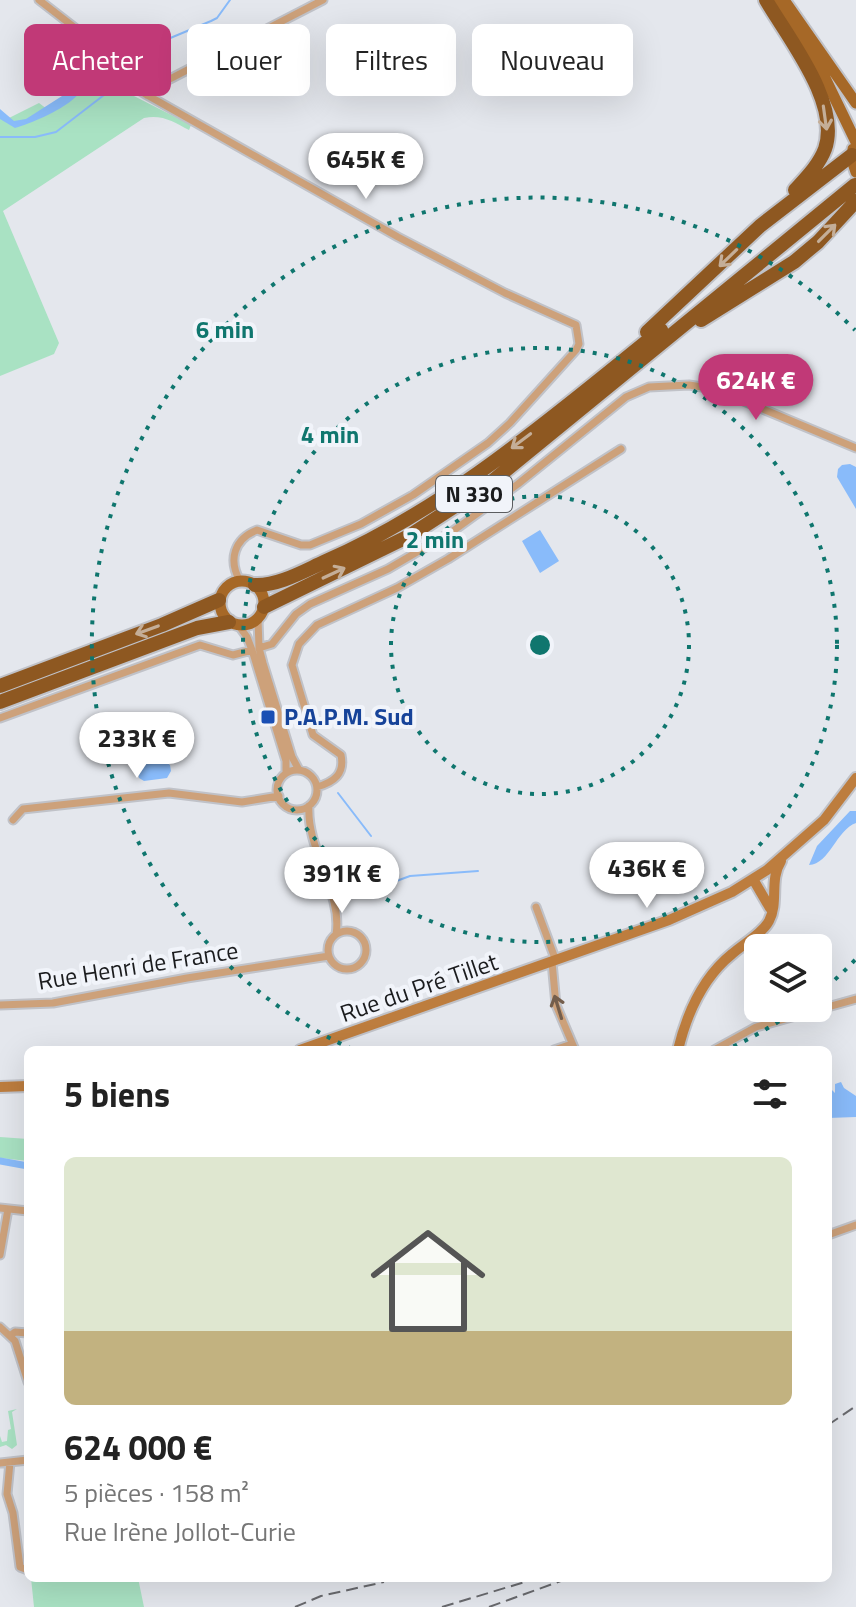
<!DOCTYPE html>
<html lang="fr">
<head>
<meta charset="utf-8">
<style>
	:root { --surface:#fff; --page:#f6f6f6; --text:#222; --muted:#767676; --line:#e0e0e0; --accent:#c13977 }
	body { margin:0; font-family:"Titillium Web",sans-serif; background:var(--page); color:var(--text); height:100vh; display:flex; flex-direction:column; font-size:30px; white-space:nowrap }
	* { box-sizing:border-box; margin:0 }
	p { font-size:26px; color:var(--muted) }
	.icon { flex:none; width:44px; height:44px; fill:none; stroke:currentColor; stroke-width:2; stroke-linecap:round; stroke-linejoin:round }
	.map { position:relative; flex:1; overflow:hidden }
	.side { position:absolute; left:24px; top:1046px; width:808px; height:536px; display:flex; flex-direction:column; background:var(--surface); border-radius:12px; box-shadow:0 8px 32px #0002 }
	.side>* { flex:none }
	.guide { position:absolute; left:24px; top:24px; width:808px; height:72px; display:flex; gap:16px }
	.tools { position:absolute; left:744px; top:934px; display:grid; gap:16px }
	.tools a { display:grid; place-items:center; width:88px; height:88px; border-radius:12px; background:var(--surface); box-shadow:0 8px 32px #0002; font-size:40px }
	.price { position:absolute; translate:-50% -68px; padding:0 18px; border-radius:28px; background:#fff; color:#222; font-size:26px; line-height:52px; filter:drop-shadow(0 2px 4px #0008) }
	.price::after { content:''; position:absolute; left:50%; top:48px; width:24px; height:18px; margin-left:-12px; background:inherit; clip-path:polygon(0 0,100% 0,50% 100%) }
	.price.current { background:var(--accent); color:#fff }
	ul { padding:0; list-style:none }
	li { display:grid; align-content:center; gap:16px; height:424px; padding:0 40px }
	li+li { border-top:2px solid var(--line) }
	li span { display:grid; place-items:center; height:248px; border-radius:12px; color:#555 }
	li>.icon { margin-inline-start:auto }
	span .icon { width:144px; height:144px; fill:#fffc; stroke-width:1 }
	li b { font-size:34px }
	h2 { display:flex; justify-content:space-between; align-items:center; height:96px; padding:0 40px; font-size:34px }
	.chip { padding:0 28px; border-radius:12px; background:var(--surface); box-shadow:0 8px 32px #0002; font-size:28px; line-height:72px }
	.chip.current { background:var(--accent); color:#fff }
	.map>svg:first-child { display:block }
	.green { fill:#a9e2c3 }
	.water { fill:#89bbfa }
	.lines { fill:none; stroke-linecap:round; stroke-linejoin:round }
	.stream { stroke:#89bbfa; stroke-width:2 }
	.canal { stroke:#89bbfa; stroke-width:7 }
	.street-casing { stroke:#c0c2c8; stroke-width:11 }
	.secondary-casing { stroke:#c0c2c8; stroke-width:14 }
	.primary-casing { stroke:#c0c2c8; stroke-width:15 }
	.highway-casing { stroke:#c0c2c8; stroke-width:18 }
	.street { stroke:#cda17a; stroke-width:7 }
	.secondary { stroke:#bd7d3e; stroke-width:10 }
	.primary { stroke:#a66827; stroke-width:11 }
	.highway { stroke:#8e5821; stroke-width:14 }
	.rail { stroke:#696a6e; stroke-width:2; stroke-dasharray:12 6; stroke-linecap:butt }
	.oneway { stroke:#c4ae98 }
	.oneway2 { stroke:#745e4c }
	.ring { fill:none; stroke:#0f766e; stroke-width:4; stroke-dasharray:4 8 }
	.transit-dot { fill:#1a4fb4; stroke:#f1f4fa; stroke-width:3 }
	.labels { text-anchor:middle; stroke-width:8; stroke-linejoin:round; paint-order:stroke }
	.shield { fill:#f1f4fa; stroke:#5b5d60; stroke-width:2 }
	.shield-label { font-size:22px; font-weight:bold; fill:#1b1c1e }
	.transit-label { font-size:24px; font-weight:bold; fill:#164399; stroke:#f1f4fa; text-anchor:start }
	.street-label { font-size:24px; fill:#1b1c1e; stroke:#f1f4fa }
	.centre { fill:#0f766e; stroke:#f1f4fa; stroke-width:4 }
	.ring-label { font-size:24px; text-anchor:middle; font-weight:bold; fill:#0f766e; stroke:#f1f4fa; stroke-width:8; stroke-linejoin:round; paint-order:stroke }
</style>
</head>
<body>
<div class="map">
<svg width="856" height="1607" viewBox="0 0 856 1607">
	<rect width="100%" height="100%" fill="#e4e7ed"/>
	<path class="green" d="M82,49L132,95L191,125L189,130C174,122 162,114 144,118L3,211L59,343L54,354L0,376V114L7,119L39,103L47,109L70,95L62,83Z
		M0,1137L28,1139V1161L0,1158Z
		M17,1409L12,1412L17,1445L12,1449L6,1445L0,1447V1436L2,1442L7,1441L8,1430L11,1429L8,1411Z
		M31,1578H138L144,1607H34Z"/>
	<path class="water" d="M73,55C76,61 84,70 85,77C89,101 32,123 15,128L0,119V109L14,121L26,119L73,89L75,78L67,59Z
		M850,464L856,467V509L837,477L838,469L842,465Z
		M540,530L559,561L540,573L522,541Z
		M163,760L170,765L171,771L167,778L144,781L139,778L137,769L143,762Z
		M850,811H856V823C836,830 830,864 809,865L817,846Z
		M841,1082L844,1088L856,1096V1117L828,1118V1110L832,1106L828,1102V1086L835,1093V1084Z"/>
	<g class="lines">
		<path class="stream" d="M113,62L211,21L217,18L230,0
			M0,137H35L56,132L104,95L107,84L106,68
			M338,793L371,836
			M364,893L410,876L478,871"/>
		<path class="canal" d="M0,1161L28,1166"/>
		<defs>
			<path id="street" d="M39,0L83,34L123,80L147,95L398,237L505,293L576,325L579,344L576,350L510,423L488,443L413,495L361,524L310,545H301L257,530C234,539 228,560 240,581
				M147,95L164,82L323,0
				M258,619L259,648L263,663L292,757L299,770
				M239,626L247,637L252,650L286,761V773
				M259,648L272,644L296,614L310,604L388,569L453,531L518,484L626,397L649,387L689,385L715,389L856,448
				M0,718L200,645L233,655L252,650
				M277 790a20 20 0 1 1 40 0a20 20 0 1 1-40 0Z
				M317,787C334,782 345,774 341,755L313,735L292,665L299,644L317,625L397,588L448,559L621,449
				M309,806C306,848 343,895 336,934
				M13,820L23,809L169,793L242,802L279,796
				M536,907L556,961
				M328 950a19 19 0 1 1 38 0a19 19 0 1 1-38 0Z
				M552,962L556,1005L575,1050
				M0,1005L53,1003L187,978L329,956
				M554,1050L572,1044
				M714,1050L756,1027L856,999
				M0,1208L28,1211
				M828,1235L856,1225
				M0,1255L8,1209
				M0,1327L15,1341L28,1382
				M11,1335L15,1332L28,1333
				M10,1462L7,1494L13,1513L20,1567L28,1570
				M0,1463L28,1460"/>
			<path id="secondary" d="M753,879L770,908
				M300,1050L669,920L732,892L767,870L824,820L856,778
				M678,1050C687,1013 702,978 732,954C743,944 762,934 769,921C779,902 769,880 781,861
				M0,1087L28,1086"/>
			<path id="primary" d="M774,0L825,78L856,142
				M784,0L856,103
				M853,149V163L856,172
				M220 603a22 22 0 1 1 44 0a22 22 0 1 1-44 0Z"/>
			<path id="highway" d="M766,0C788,38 841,103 825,149C819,165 806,178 795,190
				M701,320L794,262L818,242L856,201
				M647,332L760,226L852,155
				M255,585C278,586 304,571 324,562C450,507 555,415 661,330
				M264,607L409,536L489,484L855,185
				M0,686L162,625L219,600
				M0,702L197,628L229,622"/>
		</defs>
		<use href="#street" class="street-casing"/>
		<use href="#secondary" class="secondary-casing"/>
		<use href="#primary" class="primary-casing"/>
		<use href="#highway" class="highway-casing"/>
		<use href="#street" class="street"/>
		<use href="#secondary" class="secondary"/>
		<use href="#primary" class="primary"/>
		<use href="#highway" class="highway"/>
		<path class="rail" d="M828,1425L856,1406
			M490,1578L521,1579
			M295,1607L321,1596L384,1582
			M442,1607L538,1578
			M489,1607L569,1578"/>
	</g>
	<defs><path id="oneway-shaft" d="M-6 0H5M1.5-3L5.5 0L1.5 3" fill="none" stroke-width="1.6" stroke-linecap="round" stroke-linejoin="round" transform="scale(2)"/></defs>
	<g class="oneway">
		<use href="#oneway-shaft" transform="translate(825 118) rotate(82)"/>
		<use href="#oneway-shaft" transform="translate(827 233) rotate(-45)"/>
		<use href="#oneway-shaft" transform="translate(728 258) rotate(136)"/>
		<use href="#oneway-shaft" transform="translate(521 441) rotate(143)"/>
		<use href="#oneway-shaft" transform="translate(334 573) rotate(-25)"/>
		<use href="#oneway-shaft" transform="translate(147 630) rotate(160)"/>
	</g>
	<use class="oneway2" href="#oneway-shaft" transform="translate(558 1007) rotate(-107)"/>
	<g class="ring">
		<circle cx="540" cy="645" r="149"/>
		<circle cx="540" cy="645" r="297"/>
		<path d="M855 960A446 446 0 0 1 821 992M799 1008A446 446 0 0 1 728 1049M352 1049A446 446 0 1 1 855 330"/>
	</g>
	<rect class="transit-dot" x="260" y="709" width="16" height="16" rx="4"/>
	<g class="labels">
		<rect class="shield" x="436" y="476" width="76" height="36" rx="6"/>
		<g class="shield-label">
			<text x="474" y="502">N 330</text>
		</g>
		<g class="transit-label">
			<text x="284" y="725">P.A.P.M. Sud</text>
		</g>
		<g class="street-label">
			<text transform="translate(138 966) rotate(-9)" y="8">Rue Henri de France</text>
			<text transform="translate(419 988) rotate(-19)" y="8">Rue du Pré Tillet</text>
		</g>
	</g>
	<circle cx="540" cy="645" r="12" class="centre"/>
	<g class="ring-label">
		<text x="225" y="338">6 min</text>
		<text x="330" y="443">4 min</text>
		<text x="435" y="548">2 min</text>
	</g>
</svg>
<div class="tools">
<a><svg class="icon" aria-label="layers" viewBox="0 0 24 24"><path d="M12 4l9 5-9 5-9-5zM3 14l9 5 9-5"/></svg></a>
</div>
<b class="price" style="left:366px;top:201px">645K €</b>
<b class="price current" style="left:756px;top:422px">624K €</b>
<b class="price" style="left:137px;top:780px">233K €</b>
<b class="price" style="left:647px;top:910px">436K €</b>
<b class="price" style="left:342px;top:915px">391K €</b>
<div class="guide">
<a class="chip current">Acheter</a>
<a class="chip">Louer</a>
<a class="chip">Filtres</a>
<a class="chip">Nouveau</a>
</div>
<section class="side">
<h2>5 biens<svg class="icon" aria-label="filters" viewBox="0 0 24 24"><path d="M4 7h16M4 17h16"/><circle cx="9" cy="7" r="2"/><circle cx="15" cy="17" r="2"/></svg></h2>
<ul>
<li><span style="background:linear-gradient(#dfe7d0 70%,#c2b280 0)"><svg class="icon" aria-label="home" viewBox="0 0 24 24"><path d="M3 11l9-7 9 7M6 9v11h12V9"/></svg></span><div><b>624 000 €</b><p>5 pièces · 158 m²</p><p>Rue Irène Jollot-Curie</p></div></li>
</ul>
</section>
</div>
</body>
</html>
